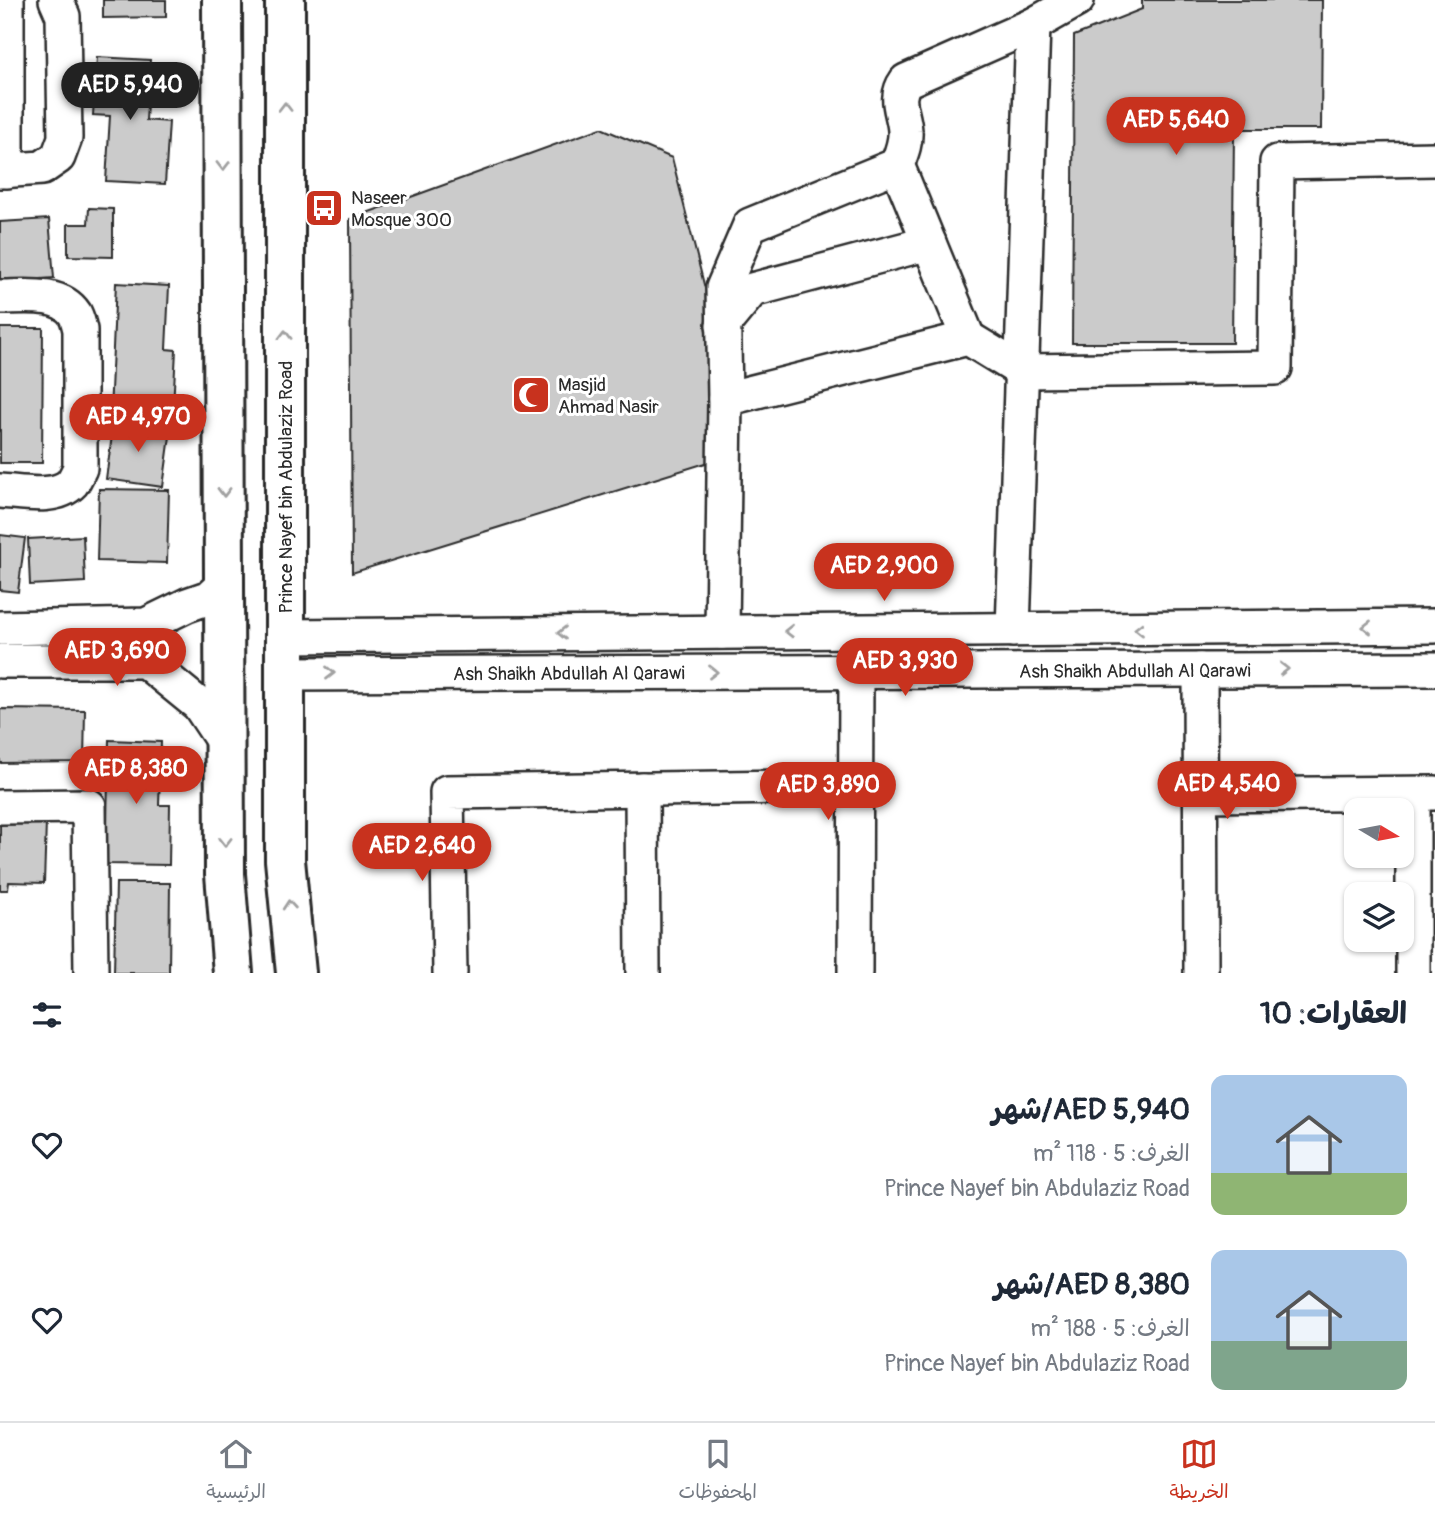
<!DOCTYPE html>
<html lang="ar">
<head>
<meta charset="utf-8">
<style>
	:root { --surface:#fff; --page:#f2f2f3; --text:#1f2937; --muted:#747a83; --line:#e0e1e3; --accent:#c8321e }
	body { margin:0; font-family:Pangolin,"Playpen Sans Arabic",sans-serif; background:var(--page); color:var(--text); direction:rtl; height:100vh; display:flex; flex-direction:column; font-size:26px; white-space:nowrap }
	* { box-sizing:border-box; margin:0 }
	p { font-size:23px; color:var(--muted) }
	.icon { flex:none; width:38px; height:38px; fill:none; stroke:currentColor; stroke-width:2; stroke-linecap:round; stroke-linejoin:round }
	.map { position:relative; height:973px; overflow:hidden; direction:ltr }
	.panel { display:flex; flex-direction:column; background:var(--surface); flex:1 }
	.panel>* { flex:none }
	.needle { width:46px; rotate:100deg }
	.buttons { position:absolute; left:1344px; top:798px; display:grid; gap:14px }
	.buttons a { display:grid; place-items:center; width:70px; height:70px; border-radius:14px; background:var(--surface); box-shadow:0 2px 5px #0004; font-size:35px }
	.price { position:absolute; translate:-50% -60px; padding:0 16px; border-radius:24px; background:var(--accent); color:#fff; font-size:23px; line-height:46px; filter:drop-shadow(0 2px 4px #0008) }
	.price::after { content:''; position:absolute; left:50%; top:42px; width:21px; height:16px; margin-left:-10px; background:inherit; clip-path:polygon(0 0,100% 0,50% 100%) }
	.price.selected { background:#222; color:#fff }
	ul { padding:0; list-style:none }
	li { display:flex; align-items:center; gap:21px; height:175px; padding:0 28px }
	li span { display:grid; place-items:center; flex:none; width:196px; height:140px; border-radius:14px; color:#555 }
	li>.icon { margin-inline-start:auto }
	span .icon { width:84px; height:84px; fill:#fffc; stroke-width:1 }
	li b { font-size:30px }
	h2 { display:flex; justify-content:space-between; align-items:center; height:84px; padding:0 28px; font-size:30px }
	.dock { display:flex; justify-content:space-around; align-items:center; height:98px; border-top:2px solid var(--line); background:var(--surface); font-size:19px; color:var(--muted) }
	.dock a { display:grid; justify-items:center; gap:4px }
	.dock .selected { color:var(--accent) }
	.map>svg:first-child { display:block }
	.building { fill:#cbcbcb; stroke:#2b2b2b; stroke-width:2 }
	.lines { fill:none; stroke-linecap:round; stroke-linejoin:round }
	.minor-casing { stroke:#2b2b2b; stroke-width:38 }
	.major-casing { stroke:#2b2b2b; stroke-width:44 }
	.minor { stroke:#fff; stroke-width:33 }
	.major { stroke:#fff; stroke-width:38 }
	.oneway { stroke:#a0a0a0 }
	.labels { text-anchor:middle; stroke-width:6; stroke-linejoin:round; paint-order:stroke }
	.poi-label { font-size:19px; fill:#2b2b2b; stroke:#fff; text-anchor:start }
	.street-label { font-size:19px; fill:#2b2b2b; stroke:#fff }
</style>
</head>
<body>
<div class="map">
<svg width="1435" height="973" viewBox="0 0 1435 973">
	<rect width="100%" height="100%" fill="#fff"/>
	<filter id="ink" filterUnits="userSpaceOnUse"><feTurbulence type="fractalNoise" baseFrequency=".0143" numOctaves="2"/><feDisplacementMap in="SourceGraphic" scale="14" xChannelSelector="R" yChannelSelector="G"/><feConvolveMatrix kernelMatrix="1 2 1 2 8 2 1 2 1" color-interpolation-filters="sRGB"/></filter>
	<g filter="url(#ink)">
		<path class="building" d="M103,0H166V17L103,18Z
			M1142,0H1322L1321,129H1234L1232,343H1072L1074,36L1142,9Z
			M97,57L150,60L146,120L169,122L165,184L106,181L110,116L93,115Z
			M601,128L672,158L715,328L709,462L352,573L350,219Z
			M89,208L113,209V257L68,256V224H88Z
			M49,219L54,278L0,282V222Z
			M116,283L169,286L166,349L176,350L173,407L152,406V414L110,412Z
			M0,328H43L42,463H0Z
			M114,421L171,429L163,487L106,479Z
			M99,489L169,490L167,563L97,561Z
			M0,535L25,538L18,592L0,590Z
			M83,536L85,582L30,585L28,539Z
			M0,709L85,710L84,762L0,763Z
			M109,740L161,742L159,805H170L169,865L106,864Z
			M0,821L46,822L44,883L9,882L8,890H0Z
			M116,883H170L169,973H114Z"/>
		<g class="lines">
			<defs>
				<g id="minor">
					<path d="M7,0V171"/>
					<path d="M897,165C901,154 906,143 905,131C904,112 893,99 906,81L1033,25"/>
					<path d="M0,171L42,168L58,157L65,138L63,16L56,0"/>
					<path d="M0,297C23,297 60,291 75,314C77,318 79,325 80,330V468C78,472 75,479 72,483C56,500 21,492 0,491"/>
					<path d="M723,325L752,290L929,243"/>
					<path d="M725,399L723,288L750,225L897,165L968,338"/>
					<path d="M0,628L146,625L187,605L210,597L224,584"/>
					<path d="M1013,630L1033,25L1077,0"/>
					<path d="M722,632L725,399L968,338L1022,371L1275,368L1277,162L1435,159"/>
					<path d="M285,636L1435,626"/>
					<path d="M0,661H145L199,705L225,744"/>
					<path d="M1200,670L1201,973"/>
					<path id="s1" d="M285,674L1435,669"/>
					<path d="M642,789L643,973"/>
					<path d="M1200,795L1435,793"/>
					<path d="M0,807L89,806L91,973"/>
					<path d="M450,973L447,792L856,786"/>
					<path d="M855,973L856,671"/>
					<path d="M1413,973V794"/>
				</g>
				<path id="major" d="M222,0L225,874L233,973
					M285,0V860L296,973"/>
			</defs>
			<use href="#minor" class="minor-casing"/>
			<use href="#major" class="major-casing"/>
			<use href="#minor" class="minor"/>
			<use href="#major" class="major"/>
		</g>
		<defs><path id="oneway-chevron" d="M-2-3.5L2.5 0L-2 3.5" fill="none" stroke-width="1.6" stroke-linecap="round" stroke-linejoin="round" transform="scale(1.75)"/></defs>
		<g class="oneway">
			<use href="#oneway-chevron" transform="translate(285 107) rotate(-90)"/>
			<use href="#oneway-chevron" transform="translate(223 166) rotate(90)"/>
			<use href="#oneway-chevron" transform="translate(285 335) rotate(-90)"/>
			<use href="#oneway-chevron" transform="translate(224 492) rotate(90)"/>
			<use href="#oneway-chevron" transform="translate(1367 627) rotate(180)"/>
			<use href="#oneway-chevron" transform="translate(1139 629) rotate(180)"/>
			<use href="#oneway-chevron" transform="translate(789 631) rotate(180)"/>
			<use href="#oneway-chevron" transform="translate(562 633) rotate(180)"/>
			<use href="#oneway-chevron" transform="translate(1284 669)"/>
			<use href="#oneway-chevron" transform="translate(713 672)"/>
			<use href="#oneway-chevron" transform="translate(330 673)"/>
			<use href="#oneway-chevron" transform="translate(225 842) rotate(90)"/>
			<use href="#oneway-chevron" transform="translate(289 905) rotate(-95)"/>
		</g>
	</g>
	<defs>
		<symbol id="bus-square" viewBox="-11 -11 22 22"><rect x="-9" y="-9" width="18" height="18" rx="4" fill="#c8321e" stroke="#fff"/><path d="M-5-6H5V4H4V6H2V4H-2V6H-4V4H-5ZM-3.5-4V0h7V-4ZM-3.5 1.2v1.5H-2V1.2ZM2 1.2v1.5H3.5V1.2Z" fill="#fff"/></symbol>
		<symbol id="mosque-square" viewBox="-11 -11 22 22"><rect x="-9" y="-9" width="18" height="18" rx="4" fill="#c8321e" stroke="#fff"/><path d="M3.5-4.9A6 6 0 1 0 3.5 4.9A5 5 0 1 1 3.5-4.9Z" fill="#fff"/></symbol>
	</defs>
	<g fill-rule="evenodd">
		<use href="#bus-square" x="302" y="186" width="44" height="44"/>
		<use href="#mosque-square" x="509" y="373" width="44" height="44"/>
	</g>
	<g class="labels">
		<g class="poi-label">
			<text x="351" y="204">Naseer<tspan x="351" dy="22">Mosque 300</tspan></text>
			<text x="558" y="391">Masjid<tspan x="558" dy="22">Ahmad Nasir</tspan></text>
		</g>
		<g class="street-label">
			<text transform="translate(285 487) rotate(-90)" y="7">Prince Nayef bin Abdulaziz Road</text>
			<text dy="7" stroke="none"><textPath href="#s1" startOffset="850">Ash Shaikh Abdullah Al Qarawi</textPath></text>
			<text dy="7" stroke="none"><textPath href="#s1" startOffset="284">Ash Shaikh Abdullah Al Qarawi</textPath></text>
		</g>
	</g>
</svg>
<div class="buttons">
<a><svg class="needle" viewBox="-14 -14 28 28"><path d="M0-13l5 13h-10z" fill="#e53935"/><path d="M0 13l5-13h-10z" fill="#747a83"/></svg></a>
<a><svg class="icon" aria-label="layers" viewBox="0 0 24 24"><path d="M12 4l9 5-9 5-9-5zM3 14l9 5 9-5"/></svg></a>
</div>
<b class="price selected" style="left:130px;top:122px">AED 5,940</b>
<b class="price" style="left:1176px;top:157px">AED 5,640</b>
<b class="price" style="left:138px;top:454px">AED 4,970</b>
<b class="price" style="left:884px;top:603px">AED 2,900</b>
<b class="price" style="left:117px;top:688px">AED 3,690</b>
<b class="price" style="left:905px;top:698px">AED 3,930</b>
<b class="price" style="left:136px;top:806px">AED 8,380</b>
<b class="price" style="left:1227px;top:821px">AED 4,540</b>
<b class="price" style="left:828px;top:822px">AED 3,890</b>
<b class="price" style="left:422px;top:883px">AED 2,640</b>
</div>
<section class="panel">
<h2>العقارات: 10<svg class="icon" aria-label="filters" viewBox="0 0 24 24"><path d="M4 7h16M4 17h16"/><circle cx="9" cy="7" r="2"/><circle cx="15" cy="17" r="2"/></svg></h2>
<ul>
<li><span style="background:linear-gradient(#a9c7e8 70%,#8fb573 0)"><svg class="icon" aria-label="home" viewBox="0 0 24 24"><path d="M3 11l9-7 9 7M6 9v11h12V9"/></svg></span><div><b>AED 5,940/شهر</b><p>الغرف: 5 · 118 m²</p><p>Prince Nayef bin Abdulaziz Road</p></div><svg class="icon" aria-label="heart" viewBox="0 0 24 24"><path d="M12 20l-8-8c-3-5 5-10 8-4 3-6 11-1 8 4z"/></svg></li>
<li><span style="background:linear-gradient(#a9c7e8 65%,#7fa58c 0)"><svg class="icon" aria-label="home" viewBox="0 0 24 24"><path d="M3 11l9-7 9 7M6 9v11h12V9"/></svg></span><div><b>AED 8,380/شهر</b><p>الغرف: 5 · 188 m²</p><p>Prince Nayef bin Abdulaziz Road</p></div><svg class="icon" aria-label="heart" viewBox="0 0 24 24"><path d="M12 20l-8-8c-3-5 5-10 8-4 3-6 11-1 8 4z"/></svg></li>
</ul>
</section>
<nav class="dock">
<a class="selected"><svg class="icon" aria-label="map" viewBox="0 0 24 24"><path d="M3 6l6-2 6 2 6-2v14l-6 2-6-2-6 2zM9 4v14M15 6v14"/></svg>الخريطة</a>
<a><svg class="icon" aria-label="saved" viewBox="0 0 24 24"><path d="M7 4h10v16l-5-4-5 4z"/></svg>المحفوظات</a>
<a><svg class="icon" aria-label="home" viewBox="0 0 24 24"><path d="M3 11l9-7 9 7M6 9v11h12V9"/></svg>الرئيسية</a>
</nav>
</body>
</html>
